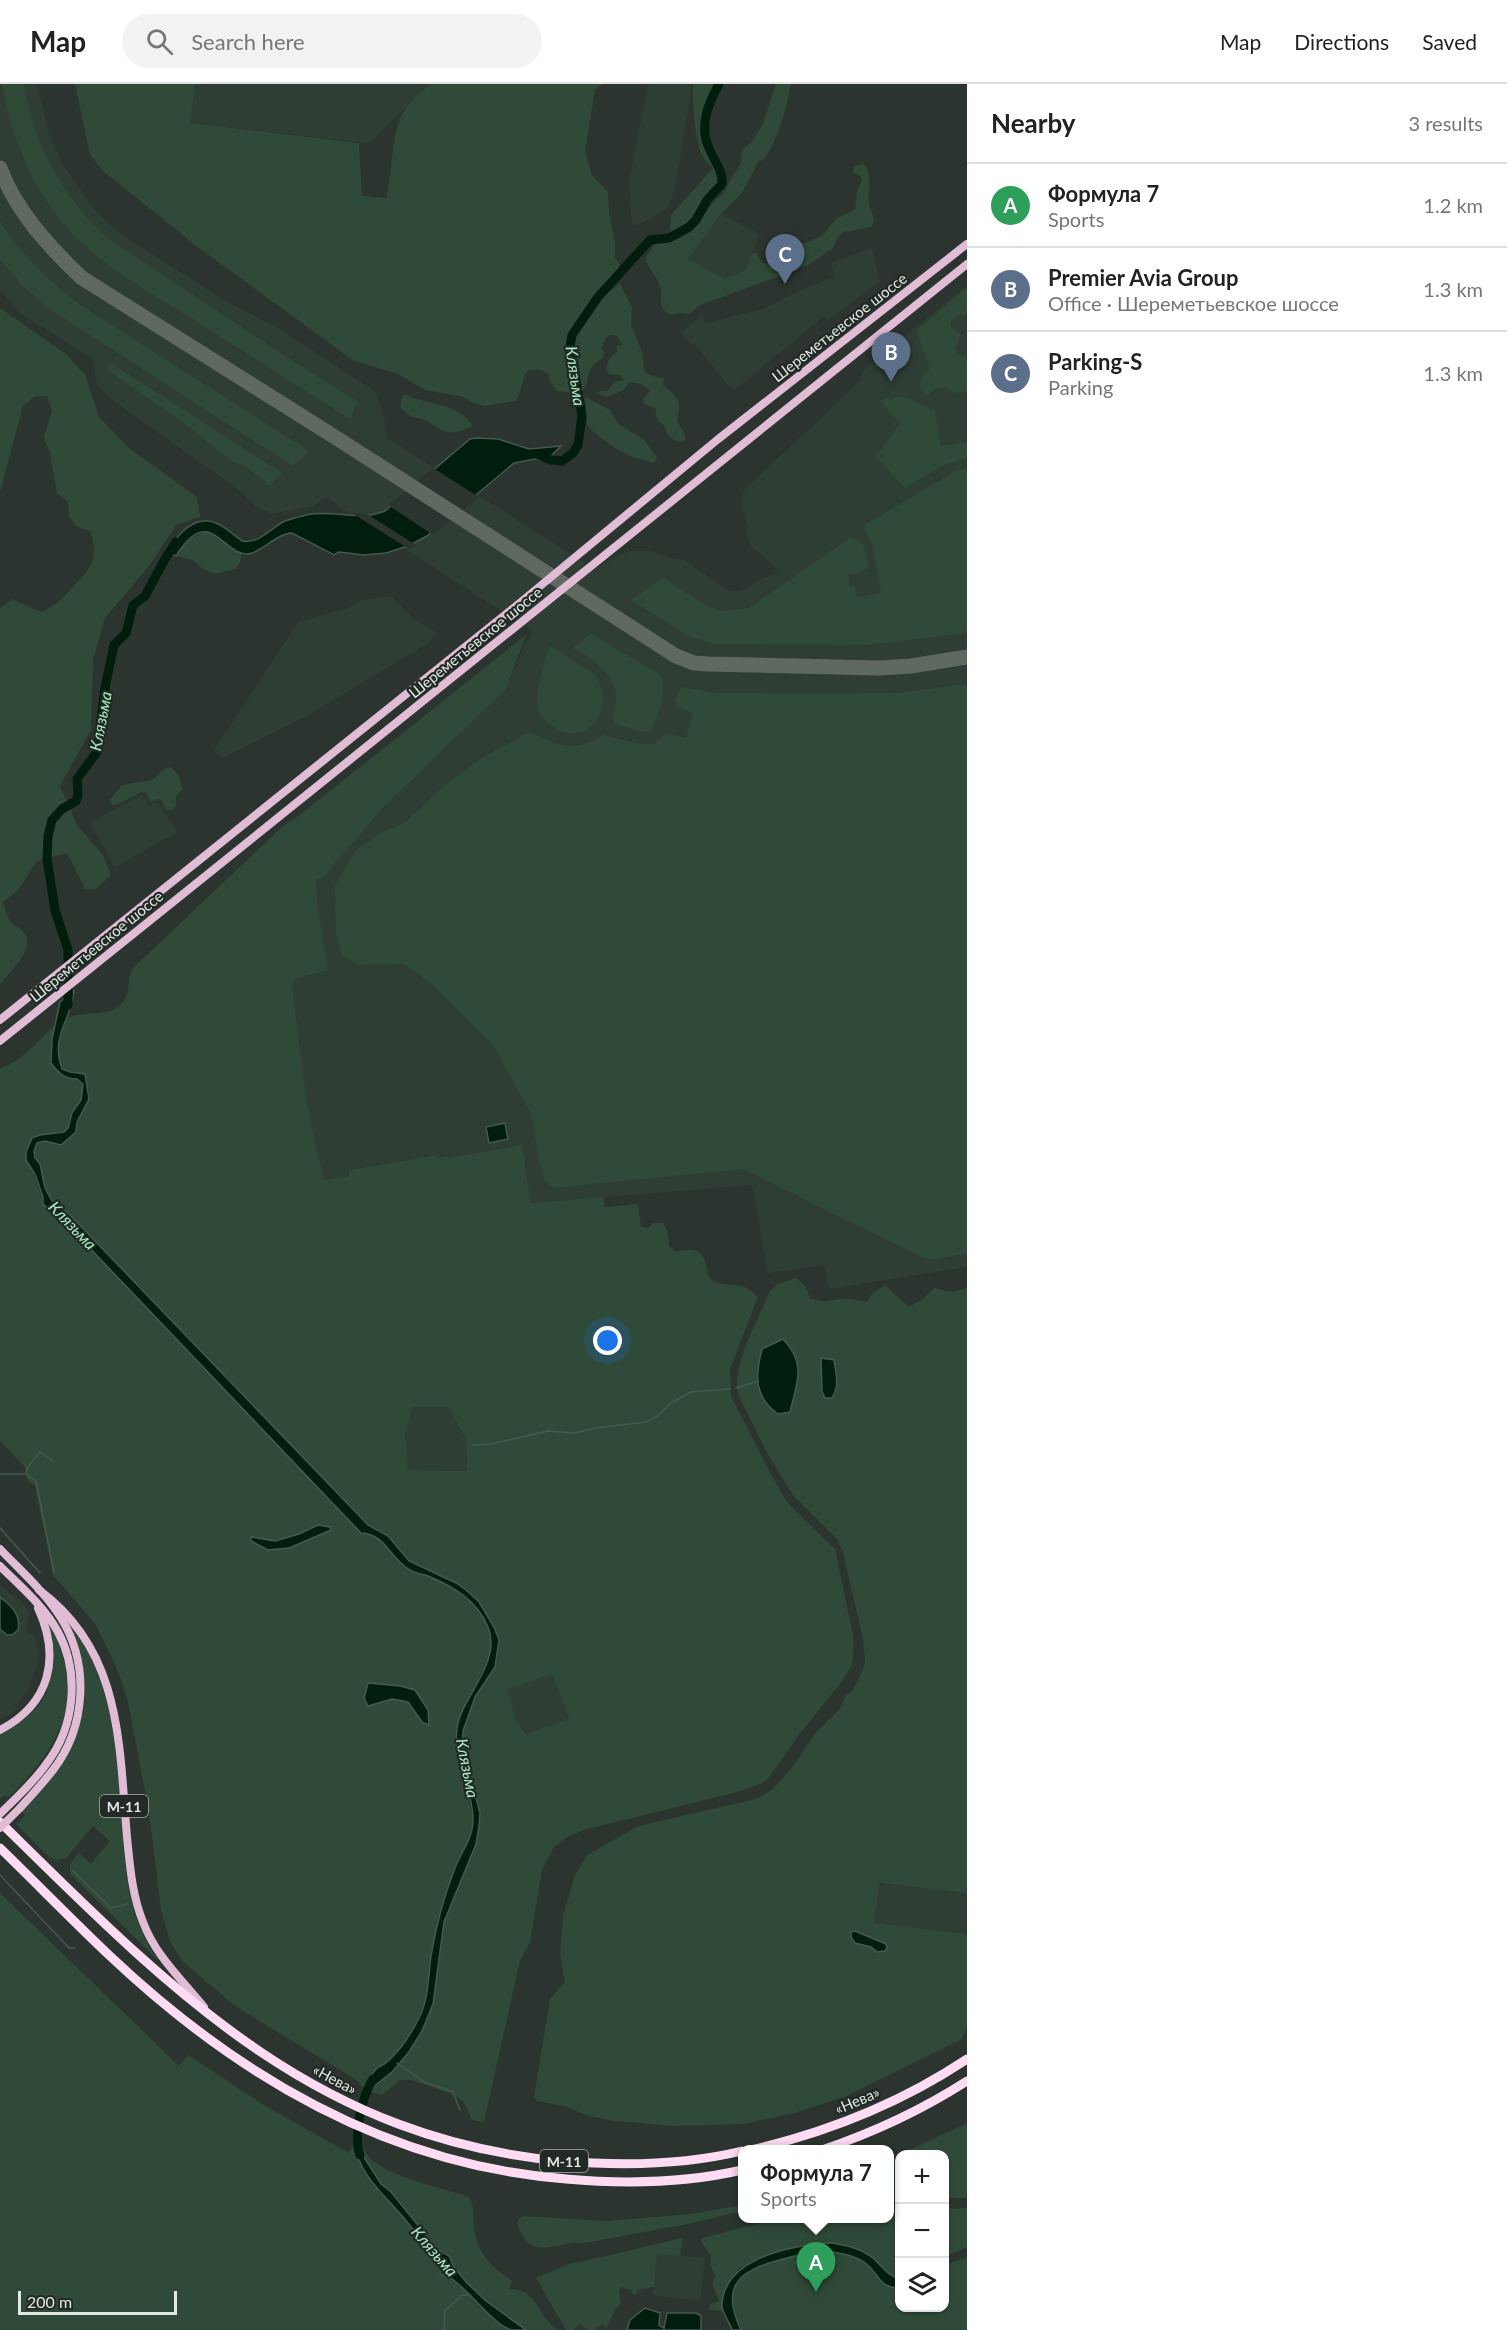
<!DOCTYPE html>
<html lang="en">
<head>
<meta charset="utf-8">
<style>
	body { margin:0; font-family:Lato,sans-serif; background:#f2f2f2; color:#222 }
	.controls { position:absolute; right:18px; bottom:18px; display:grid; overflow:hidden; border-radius:12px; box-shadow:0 2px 4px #0004 }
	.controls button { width:54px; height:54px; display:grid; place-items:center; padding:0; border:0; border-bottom:2px solid #e0e0e0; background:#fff; color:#222; font:30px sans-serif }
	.scale { position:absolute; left:18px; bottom:15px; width:159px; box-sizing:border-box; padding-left:6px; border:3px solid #e3e8e4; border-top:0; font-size:16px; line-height:21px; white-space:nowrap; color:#e3e8e4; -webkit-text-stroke:4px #212a24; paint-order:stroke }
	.you { position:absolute; left:608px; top:1257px; width:21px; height:21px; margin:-15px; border:4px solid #fff; border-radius:50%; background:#1a73e8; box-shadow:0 0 0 9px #1a73e833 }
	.badge { display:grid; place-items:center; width:39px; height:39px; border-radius:50%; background:#854f77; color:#fff; font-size:20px; font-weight:700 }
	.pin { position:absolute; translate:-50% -50px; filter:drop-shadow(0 2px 3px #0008) }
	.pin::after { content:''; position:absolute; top:32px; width:21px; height:18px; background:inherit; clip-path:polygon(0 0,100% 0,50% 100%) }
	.popup { position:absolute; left:738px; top:2061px; width:156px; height:78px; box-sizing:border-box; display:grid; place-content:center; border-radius:12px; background:#fff; filter:drop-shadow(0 2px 4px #0005); font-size:20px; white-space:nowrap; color:#767676 }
	.popup b { font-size:22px; color:#222 }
	.popup::after { content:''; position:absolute; left:50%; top:100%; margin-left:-12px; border:12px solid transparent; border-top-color:#fff }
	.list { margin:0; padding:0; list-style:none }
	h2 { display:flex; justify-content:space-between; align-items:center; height:78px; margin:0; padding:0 24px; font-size:26px }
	h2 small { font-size:20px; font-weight:400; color:#767676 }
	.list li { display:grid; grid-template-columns:39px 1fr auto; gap:18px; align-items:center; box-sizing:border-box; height:84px; padding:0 24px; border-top:2px solid #e0e0e0 }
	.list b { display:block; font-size:22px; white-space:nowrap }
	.list p { margin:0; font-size:20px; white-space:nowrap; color:#767676 }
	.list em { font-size:20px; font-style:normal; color:#767676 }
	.icon { flex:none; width:33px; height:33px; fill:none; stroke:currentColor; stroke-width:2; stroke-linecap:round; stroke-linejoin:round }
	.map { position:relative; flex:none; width:967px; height:2246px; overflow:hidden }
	header { display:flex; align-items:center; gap:36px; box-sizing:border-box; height:84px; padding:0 30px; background:#fff; border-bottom:2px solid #e0e0e0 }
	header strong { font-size:28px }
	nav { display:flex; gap:33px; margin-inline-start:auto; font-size:21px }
	.search { width:420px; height:54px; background:#f2f2f2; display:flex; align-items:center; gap:15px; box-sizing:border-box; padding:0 21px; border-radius:33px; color:#767676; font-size:22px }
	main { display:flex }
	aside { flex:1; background:#fff }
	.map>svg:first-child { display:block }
	.built { fill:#2f3e34 }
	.green { fill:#304a39; fill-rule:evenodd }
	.water { fill:#001d0d; stroke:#445a4e; stroke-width:1.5 }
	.pier { fill:#2b342e }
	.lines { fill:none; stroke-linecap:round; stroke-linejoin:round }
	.stream { stroke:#445a4e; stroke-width:1.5 }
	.river { stroke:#001d0d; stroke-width:9 }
	.taxiway { stroke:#606862; stroke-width:15 }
	.primary { stroke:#e0bcd5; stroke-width:8 }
	.highway { stroke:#fddbf2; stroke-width:9 }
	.primary-bridge { stroke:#e0bcd5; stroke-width:8 }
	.labels { text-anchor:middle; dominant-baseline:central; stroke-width:4.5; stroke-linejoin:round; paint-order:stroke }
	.shield { fill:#212a24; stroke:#a9afaa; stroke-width:1.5 }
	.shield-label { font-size:14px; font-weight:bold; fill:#e3e8e4 }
	.street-label { font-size:15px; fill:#e3e8e4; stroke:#212a24 }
	.water-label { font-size:16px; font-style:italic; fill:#aaeec2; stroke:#212a24 }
</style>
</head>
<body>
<header>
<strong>Map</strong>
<div class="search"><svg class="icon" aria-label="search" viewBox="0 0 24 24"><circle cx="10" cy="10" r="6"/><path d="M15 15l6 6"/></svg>Search here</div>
<nav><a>Map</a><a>Directions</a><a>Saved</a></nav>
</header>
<main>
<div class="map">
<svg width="967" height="2246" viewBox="0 0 967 2246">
	<rect width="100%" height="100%" fill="#2b342e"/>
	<g class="built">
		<polygon points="0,0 35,0 39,6 49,50 63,81 94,125 118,148 224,216 275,242 376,308 384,334 387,354 595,485 621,470 631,467 651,467 670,474 684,476 729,507 734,507 742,506 763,494 780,488 751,462 745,446 748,442 741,421 743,410 746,404 861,296 862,288 897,254 903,254 967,201 967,1183 829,1205 824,1181 768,1189 752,1101 531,1119 522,1061 448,1074 438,1074 437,1071 349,1086 350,1092 324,1096 308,1026 292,901 297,894 317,819 316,795 334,779 379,728 506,605 527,555 530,554 532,547 325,413 314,422 272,430 255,422 236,404 115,318 98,302 96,297 94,276 20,229 0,206"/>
		<polygon points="195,0 430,0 373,56 367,59 190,39"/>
		<polygon points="648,0 691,0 690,16 675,106 668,124 640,140 632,141 629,97"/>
		<polygon points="721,130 759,150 746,186 725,195 688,175"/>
		<polygon points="872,164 880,197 828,236 824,232 737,304 730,304 694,259 691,261 681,248 701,232 707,239 763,225 803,205 835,193 831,179"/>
		<polygon points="391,512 414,535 437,549 427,560 301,635 222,674 214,667 298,538 349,524 358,517"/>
		<polygon points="142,710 149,721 157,717 177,748 115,783 90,739"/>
		<polygon points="413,1323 448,1323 466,1355 467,1387 407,1386 405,1350"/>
		<polygon points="0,1502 21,1517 29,1528 27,1549 34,1550 40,1573 28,1606 12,1630 0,1635"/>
		<polygon points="554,1590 570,1636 526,1650 516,1637 508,1604"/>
		<polygon points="878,1799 967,1809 967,1850 874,1839"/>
		<polygon points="657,2169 705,2174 700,2217 653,2211"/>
	</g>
	<g class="green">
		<path d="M2,0H24C34,63 63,114 110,156C193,210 274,266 358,318L350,335C298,302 247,270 196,237C161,215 124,195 93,169C41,126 13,65 2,0Z"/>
		<path d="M75,0H195L190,39L359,59L362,112L386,114C394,86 389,54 404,27C409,17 422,8 430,0H602L595,6L585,68L592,91L608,108L609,130L615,158V174L619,179L618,192L604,202L571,245L566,266L574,306L572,309L557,307L551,299L548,289L538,285L527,287C521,297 522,307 516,317L484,322L473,319L464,313L425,306L396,289L354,277L199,164L103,87L90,71Z"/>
		<path d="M693,0H716C704,20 698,45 708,67C713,80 720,86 718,102L707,111L698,131L682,145L671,150L670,144L671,131L713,84C709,80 705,77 703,73C695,60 692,15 693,0Z"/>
		<path d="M776,0H791C786,26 779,54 763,76L759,77L742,109L721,130L688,175L725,195L746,186L752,169H757L762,179L772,181L780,174L782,168L822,152L836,135L855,125L857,108L862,94L853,88L854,82L864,80C873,91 867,106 869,119C870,126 874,131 874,138L871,143L844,148L839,151L833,164L807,182L700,221L689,230L677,229L672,231C655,225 664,213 660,203C657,191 647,185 646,173L655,160L680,154L692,147L716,115L723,111L730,96L740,81L743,65L752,58L763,39Z"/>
		<path d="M0,137C20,170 49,197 79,220L309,367L293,382L48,224L24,203L0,176Z"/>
		<path d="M620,199L632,224L631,240L641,265L645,288L649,291L665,295L662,300C669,306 679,313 679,322C680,328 676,331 678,337C680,344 685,347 686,355L682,358C670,356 667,351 664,341C655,337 657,332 655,324L645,320L643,315L650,307L641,300L630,298L624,306L607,313L597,309L602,307H608L614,298L624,296L620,291L608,290L606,285L609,275L617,268V262L622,261L617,252L611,251L606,254L601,264L604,269L603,274C585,284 591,291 583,308L578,275L573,265V254L602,214Z"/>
		<path d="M967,204V230L959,231L951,238V243L961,250L955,265L958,270L967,273V307C959,309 953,310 947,304H936L928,311C915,306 919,292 929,286C929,273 919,260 917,246Z"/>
		<path d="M0,224L66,270L85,291L99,333L129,364L197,413L200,433L176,441L149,482L105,534L93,576L91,646L60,702L77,741L103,771L111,791L96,805H85L67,769L37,777L18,806L3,818C5,824 7,835 12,839C17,843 23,846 26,852C33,867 9,889 0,900V524L12,515L41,528C54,523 62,515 71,505C90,485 101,474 90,447L77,443L69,432L68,418L57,409L50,369L44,354L52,327L47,312L34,313L23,322L0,408Z"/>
		<polygon points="109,279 114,281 282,389 270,401 267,401 266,398 243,381 235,379 170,329 110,288 107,284"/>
		<path d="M403,310C428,322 457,317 473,342C447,354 446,348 425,336C420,334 415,334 411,332C407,330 403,326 400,323Z"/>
		<polygon points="585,313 610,326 618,340 643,355 657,373 654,379 633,373 613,363 590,345 587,341"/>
		<polygon points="886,313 891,317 896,313 908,314 935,327 941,362 967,358 967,374 944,381 905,404 876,373 900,339 880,317"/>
		<polygon points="967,384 967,549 865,561 714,560 690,553 631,516 663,494 707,522 721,527 749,524 851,453 863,460 869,484 853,491 848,489 849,502 855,502 857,513 881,509 873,463 864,444 866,440 956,387"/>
		<path d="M210,448C223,452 229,466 242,469L239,481L234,485L215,490L203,485L193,476L176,472C185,458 193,450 210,448Z"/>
		<path d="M591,550L661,591C666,609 659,630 650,647L644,648L615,640C611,632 615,626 616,617C619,592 592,574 573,564Z"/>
		<path d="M526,551L506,605L379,728C361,751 340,770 324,794L316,795L317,819L328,886L297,894L292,901L308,1026L324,1096L349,1092V1086L437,1071L438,1074L447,1072L448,1074L522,1061L531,1119L603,1113L605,1123L638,1120L641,1143L648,1144L654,1139H663L667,1146L669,1162L675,1167C682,1167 693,1164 699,1168C709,1175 703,1190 714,1197C722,1202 733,1200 742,1202C748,1204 753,1209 758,1213L730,1285L731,1312L767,1383L787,1418L835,1465L854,1556L852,1581L844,1595L798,1652L768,1695L761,1700L734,1709L587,1745L567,1753L554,1763L542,1786L530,1858L520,1877L484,2038L472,2036L463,2017L449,2009L412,1996H400L382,2011L368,2007L392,1988L433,1920L444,1838L476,1760L480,1729L462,1663L463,1647L475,1613L495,1583L498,1570L479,1518L409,1477L388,1452L368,1441L70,1131L52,1117L45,1104L40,1080L35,1074L34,1067L37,1059L45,1057L61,1061L76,1048C77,1035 92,1014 89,1006C87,1000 81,994 78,989L62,985C56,967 57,952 66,935C83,925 111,936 124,917C130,908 127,896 132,885L283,742L301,730ZM413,1323H448L466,1355L467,1387L408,1386L405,1350ZM553,1590L569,1635L526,1650L516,1637L508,1605Z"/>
		<path d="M550,562L593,589C618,619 591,665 555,644C548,639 542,635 539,627C534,608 544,580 550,562Z"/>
		<path d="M967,600V1170L932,1175L922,1173L744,1085L553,1104L545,1097L539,1074L531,1030L493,961L433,901L404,880L360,881L342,871L336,850L335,802L355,767L379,750L406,738L445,701L483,673L530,648C560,663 573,669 603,651L640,660H654L664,651L670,650L686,654L693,629L678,623L675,615L681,603L717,609L820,610L896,609Z"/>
		<polygon points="170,683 178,690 183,705 176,712 176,722 172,726 166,726 162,717 158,715 150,718 146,709 141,708 119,720 112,721 110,716 122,701 153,696 164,685"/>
		<path d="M56,940L52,955L51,979L83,1000L81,1016L72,1029L68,1044L64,1049L40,1051L26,1076C38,1092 38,1115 52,1130C56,1133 61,1136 65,1138L369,1450L384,1458L407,1484L441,1497L470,1516L482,1530L489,1545L492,1561L490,1577L482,1587L459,1634L456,1659L473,1734L471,1751L455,1784L438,1836L426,1913L418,1935L407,1955L386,1980L377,1984L364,2004L355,1995L235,1922L182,1877L170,1857L161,1826L149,1728L128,1618L118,1587L96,1541L53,1491L35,1402L27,1396L25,1383L0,1357V984C21,979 40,954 56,940ZM368,1599L415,1606L428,1626L429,1641L422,1638L408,1618L392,1615L368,1621Z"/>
		<path d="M796,1194L806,1203L810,1214C825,1220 829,1216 843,1215C851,1214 860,1217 867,1218L872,1210L885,1201L909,1223L923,1215L934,1204L951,1208L967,1204V1809L879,1799L874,1839L967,1850V1943L962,1955L847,2012L794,2029L744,2040L673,2042L615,2037L589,2032L564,2022L537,2017L534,2013L550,1915L565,1898L560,1871L563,1832L575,1791L587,1771L639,1742L755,1715L772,1706L791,1685L816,1648L839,1626L846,1611L853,1606L863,1585L865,1577L863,1555L843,1468L837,1455L793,1411L767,1369L738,1310C732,1280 758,1236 770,1207L778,1200ZM821,1274L834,1277L837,1306L822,1307ZM855,1847L882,1858L878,1868L871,1863L859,1861Z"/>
		<path d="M62,1531C118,1595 116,1675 123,1755C127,1802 131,1837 158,1876L70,1790V1780L79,1769L91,1780L110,1757L93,1742L66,1774L56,1776L49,1773L16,1740L25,1732L22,1726C55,1683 97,1643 82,1583C78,1565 69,1547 62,1531Z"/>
		<path d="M46,1536C90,1608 63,1660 9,1713L4,1711L0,1715V1650C19,1641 43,1624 48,1602C50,1587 46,1552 46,1536Z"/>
		<polygon points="0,1809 179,1982 188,1971 267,2023 349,2069 355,2058 356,2068 362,2083 378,2106 409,2139 446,2191 468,2209 475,2218 509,2246 0,2246"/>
		<polygon points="967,2039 967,2114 945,2114 944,2070 900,2070 899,2116 890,2116 890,2075"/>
		<path d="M361,2062C366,2066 367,2072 372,2076C391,2093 442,2104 469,2113C475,2124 473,2133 474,2145C479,2172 491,2182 512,2197L509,2205C529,2205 534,2216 543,2231C547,2237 553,2241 557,2246H526L486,2217L467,2199L454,2183L449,2172L438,2166L391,2108L381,2100L365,2075Z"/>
		<path d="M742,2121V2127L688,2140L585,2159C579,2159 572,2158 566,2160C540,2166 527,2168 517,2140L520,2133L524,2132L606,2137L691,2130Z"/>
		<polygon points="967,2124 967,2163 945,2173 944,2125"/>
		<polygon points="890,2130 899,2130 899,2195 886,2189 875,2176 814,2160 784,2166 739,2184 722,2221 723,2227 710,2226 710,2220 719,2217 712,2200 715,2193 710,2179 711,2171 701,2158 702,2154 774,2135 890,2134"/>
		<polygon points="683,2154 680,2172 657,2170 654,2203 640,2205 634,2212 630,2206 621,2203 619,2209 621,2220 616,2224 606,2246 603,2240 596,2244 596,2246 589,2246 579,2240 574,2246 566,2246 536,2194 566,2181"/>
		<path d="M825,2167C838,2168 851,2171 862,2177C875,2184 883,2203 899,2204L900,2224H944L945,2181L967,2173V2246H741C737,2238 733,2229 731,2220C727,2180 797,2171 825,2167Z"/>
	</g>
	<g class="water">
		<path d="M477,354L498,355L529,365L561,362L551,372L549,378L535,375L514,379L427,452L408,462L386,469L364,471L339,468L334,471L292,449C279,449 264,465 252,469C224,478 212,415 176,472L167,466C178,451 196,428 218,440C227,444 235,452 242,457C259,460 270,445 283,438C290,435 299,433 306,431C335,425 357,438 385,427L470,355Z"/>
		<path d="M74,907C71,937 50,952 62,985L70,988L85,990L89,1015L77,1038L76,1048L61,1061L45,1057L37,1059L34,1067L35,1074L40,1080L45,1104L52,1117L70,1131L368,1441L388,1452L409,1477L456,1499L466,1506L479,1518L494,1543L499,1556L495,1583L475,1613L463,1647L462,1663L480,1729L479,1742L476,1760L444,1838L433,1920L422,1947L409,1968L392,1988L368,2007L364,2004C368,1998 371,1991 376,1985C379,1982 384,1981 387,1978C401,1966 411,1950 419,1934C429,1914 428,1893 431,1872C436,1842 444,1812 455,1784C461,1768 472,1756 473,1738C474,1704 448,1670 459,1635C469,1606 501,1575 488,1543C477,1516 454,1503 428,1492C421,1490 412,1488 407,1484C389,1472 385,1450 361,1449L65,1138L43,1120V1113L35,1090L26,1076V1068L32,1054L40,1051L64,1048L68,1044L72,1029L81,1016L83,1000L77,995C65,995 58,989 51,979L52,955L60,918Z"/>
		<polygon points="505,1039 508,1055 489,1059 486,1043"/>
		<path d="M783,1255C807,1280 797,1298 790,1328L778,1330C754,1313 755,1292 762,1265Z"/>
		<path d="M821,1274L834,1276C836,1291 840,1301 832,1314H825L822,1307Z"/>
		<polygon points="318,1441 330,1443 331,1446 289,1464 268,1466 251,1457 251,1453 275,1457 299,1450"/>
		<path d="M0,1513C12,1522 21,1531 18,1546L12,1551H7L0,1545Z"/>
		<polygon points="368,1599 400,1602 415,1606 428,1626 429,1641 422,1638 408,1618 392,1615 368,1622 364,1614"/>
		<polygon points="855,1847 886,1860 887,1864 885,1867 877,1868 871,1863 855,1859 851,1853 851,1848"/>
		<path d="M355,2058L361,2062L365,2075L381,2100L391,2108L438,2166L449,2172L454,2183L467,2199L486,2217L526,2246C522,2246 515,2246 512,2246C488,2239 461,2192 440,2190L442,2185L439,2180C428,2167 419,2152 408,2139C388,2113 358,2093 355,2058Z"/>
		<path d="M831,2159C848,2162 860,2164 873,2174C882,2182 887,2191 899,2195V2204C877,2203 879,2188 864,2178C857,2174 846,2170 838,2169C821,2165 803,2170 787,2174C743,2185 718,2198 741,2246H732C730,2238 721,2229 722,2220C725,2173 794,2161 831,2159Z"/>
		<polygon points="645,2224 660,2229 659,2241 664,2244 667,2229 696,2229 701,2232 701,2246 627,2246 630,2236"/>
	</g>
	<g class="pier">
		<polygon points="433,384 479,413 433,451 388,421"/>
		<polygon points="352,429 367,430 416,461 409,465"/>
	</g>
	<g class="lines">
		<g class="stream">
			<polyline points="736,1304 758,1297"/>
			<polyline points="472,1361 492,1360 548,1347 574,1349 595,1344 646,1338 656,1333 671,1319 691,1308 730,1305"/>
			<polyline points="0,1390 26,1390 36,1397 54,1488"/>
			<polyline points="26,1390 27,1384 40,1368 54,1378"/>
			<polyline points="0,1444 40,1489"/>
			<polyline points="73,1787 111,1824 128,1820"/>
			<polyline points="0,1791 69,1864 75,1864"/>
			<polyline points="397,1979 424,1998 453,2008 460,2026"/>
			<polyline points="444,2246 445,2227 462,2211 470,2211"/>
		</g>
		<g class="river">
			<path d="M539,371L551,376L562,377L573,369L578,361L582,332L570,263L572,251L598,213L650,156L669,154L689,143L696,136L707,116L722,100C723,86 714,77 709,64C699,42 708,20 719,0"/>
			<polyline points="68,921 68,866 55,826 47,775 48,752 52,736 62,725 76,717 78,711 77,695 97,668 105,603 113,566 114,561 126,549 133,521 145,512 165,475 176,458"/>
			<path d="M360,2071C353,2052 362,2012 373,1995"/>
		</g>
		<path class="taxiway" d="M0,84C16,127 49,163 82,194L338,355L676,572L694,579L708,580L879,584L911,582L967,573"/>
		<g class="primary">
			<polyline points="0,936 516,522 717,356 967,160"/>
			<polyline points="0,957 967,180"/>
			<path d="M0,1465C21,1487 45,1508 61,1534C90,1581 86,1643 53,1686C43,1699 31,1712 20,1724"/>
			<path d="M0,1482C20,1502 44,1522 58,1548C80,1589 75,1642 47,1679C34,1698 16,1714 0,1730"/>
			<path d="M39,1506C122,1567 119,1660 127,1753C130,1782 132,1811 143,1838C155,1871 182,1896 204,1923"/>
			<path d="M0,1646C50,1620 61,1574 38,1524"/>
		</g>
		<g class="highway">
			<path d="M0,1738C168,1903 313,2055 562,2077C621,2082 684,2081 742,2067"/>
			<path d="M0,1764C37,1800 73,1837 110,1872C238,1993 388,2081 566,2095C623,2100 686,2099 742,2086"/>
			<path d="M751,2066C828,2048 901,2019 967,1975"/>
			<path d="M822,2066C872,2049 922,2026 967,1997"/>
		</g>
		<polyline class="primary-bridge" points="0,1744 20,1724"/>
	</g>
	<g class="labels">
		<g class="shield">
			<rect x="100" y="1711" width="48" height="22" rx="4.5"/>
			<rect x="540" y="2066" width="48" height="22" rx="4.5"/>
		</g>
		<g class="shield-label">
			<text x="124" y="1722">М-11</text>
			<text x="564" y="2077">М-11</text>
		</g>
		<g class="street-label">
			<text transform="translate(839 243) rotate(-38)">Шереметьевское шоссе</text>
			<text transform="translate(475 558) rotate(-39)">Шереметьевское шоссе</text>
			<text transform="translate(96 862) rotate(-39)">Шереметьевское шоссе</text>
			<text transform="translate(335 1995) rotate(28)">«Нева»</text>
			<text transform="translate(857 2016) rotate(-23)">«Нева»</text>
		</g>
		<g class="water-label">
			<text transform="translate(576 292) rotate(82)">Клязьма</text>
			<text transform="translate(100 637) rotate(-79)">Клязьма</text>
			<text transform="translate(73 1141) rotate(46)">Клязьма</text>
			<text transform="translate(468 1684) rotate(79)">Клязьма</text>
			<text transform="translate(435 2167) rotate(49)">Клязьма</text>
		</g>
	</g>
</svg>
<div class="controls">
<button>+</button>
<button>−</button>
<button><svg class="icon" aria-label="layers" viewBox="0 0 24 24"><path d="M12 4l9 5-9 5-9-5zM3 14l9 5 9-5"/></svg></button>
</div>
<div class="scale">200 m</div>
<div class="you"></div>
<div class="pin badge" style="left:816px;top:2208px;background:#2e9e5b">A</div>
<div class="popup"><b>Формула 7</b>Sports</div>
<div class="pin badge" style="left:891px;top:298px;background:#5c6f8a">B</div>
<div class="pin badge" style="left:785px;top:200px;background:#5c6f8a">C</div>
</div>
<aside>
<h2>Nearby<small>3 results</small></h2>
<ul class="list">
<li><span class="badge" style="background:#2e9e5b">A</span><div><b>Формула 7</b><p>Sports</p></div><em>1.2 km</em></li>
<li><span class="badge" style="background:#5c6f8a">B</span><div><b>Premier Avia Group</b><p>Office · Шереметьевское шоссе</p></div><em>1.3 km</em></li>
<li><span class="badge" style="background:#5c6f8a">C</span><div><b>Parking-S</b><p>Parking</p></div><em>1.3 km</em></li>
</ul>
</aside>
</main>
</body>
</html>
